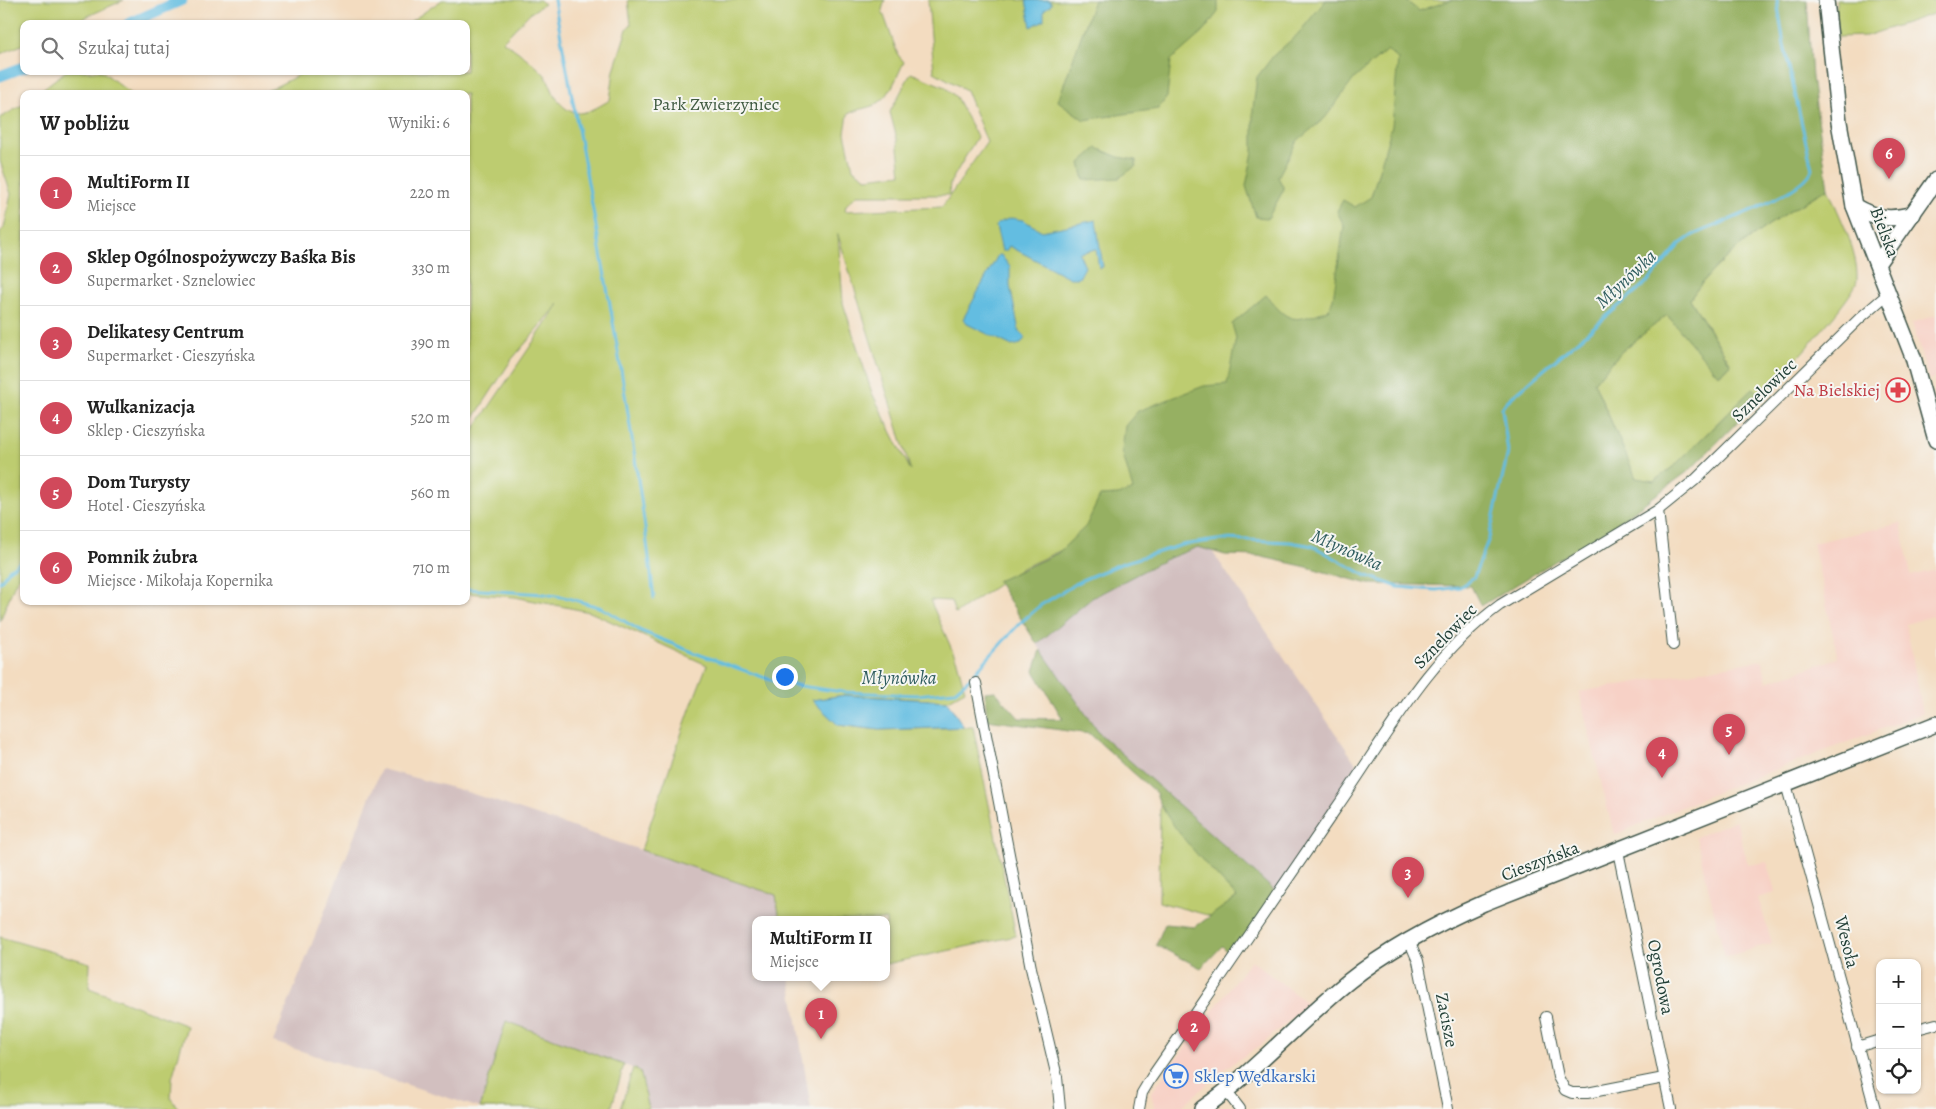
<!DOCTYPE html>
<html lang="pl">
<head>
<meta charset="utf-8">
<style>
	body { margin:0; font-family:Alegreya,serif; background:#f2f2f2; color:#222 }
	.controls { position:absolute; right:15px; bottom:15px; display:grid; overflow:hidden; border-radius:10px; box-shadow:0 1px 4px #0004 }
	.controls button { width:45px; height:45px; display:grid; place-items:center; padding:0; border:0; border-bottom:1px solid #e0e0e0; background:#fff; color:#222; font:25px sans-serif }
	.you { position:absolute; left:784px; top:676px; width:18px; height:18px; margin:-12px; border:4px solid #fff; border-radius:50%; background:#1a73e8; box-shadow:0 0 0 8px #1a73e833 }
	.badge { display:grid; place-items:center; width:32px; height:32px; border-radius:50%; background:#d1495b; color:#fff; font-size:16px; font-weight:700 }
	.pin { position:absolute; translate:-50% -41px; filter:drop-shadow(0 1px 2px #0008) }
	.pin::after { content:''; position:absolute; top:26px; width:18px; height:15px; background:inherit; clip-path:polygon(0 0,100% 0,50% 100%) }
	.popup { position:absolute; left:752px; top:916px; width:138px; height:65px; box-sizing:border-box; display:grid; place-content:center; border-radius:10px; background:#fff; filter:drop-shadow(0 1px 4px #0005); font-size:16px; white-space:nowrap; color:#767676 }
	.popup b { font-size:19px; color:#222 }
	.popup::after { content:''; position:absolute; left:50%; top:100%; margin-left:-10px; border:10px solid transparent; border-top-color:#fff }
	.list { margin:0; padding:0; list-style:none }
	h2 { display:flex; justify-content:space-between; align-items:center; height:65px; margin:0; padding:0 20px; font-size:21px }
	h2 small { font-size:16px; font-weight:400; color:#767676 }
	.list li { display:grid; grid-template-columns:32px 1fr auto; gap:15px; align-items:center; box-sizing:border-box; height:75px; padding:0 20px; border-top:1px solid #e0e0e0 }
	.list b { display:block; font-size:19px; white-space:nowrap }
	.list p { margin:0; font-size:16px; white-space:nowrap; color:#767676 }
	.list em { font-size:16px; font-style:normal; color:#767676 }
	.icon { flex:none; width:28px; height:28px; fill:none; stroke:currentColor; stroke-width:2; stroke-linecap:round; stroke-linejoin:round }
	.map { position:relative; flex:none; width:1936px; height:1109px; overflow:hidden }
	.search { position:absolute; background:#fff; box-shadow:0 1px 4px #0004; left:20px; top:20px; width:450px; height:55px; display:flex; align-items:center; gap:12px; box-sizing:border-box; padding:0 18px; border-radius:10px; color:#767676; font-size:19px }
	.panel { position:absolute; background:#fff; box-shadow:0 1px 4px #0004; left:20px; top:90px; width:450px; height:515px; border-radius:10px }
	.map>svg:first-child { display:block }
	.built { fill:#f7d1c6 }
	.industrial { fill:#d2bfbf }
	.green { fill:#bdcc6f; stroke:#6e8452; fill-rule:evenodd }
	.forest { fill:#96b062; stroke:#5a764b }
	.water { fill:#63bde1; stroke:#417d8a }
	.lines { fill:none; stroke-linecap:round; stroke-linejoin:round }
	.stream { stroke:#63bde1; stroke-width:3 }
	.canal { stroke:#63bde1; stroke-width:11 }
	.street-casing { stroke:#3f5549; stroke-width:12 }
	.secondary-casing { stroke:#3f5549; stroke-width:18 }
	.street { stroke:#fff; stroke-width:10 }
	.secondary { stroke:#fff; stroke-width:15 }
	.labels { text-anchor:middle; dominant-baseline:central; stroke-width:4; stroke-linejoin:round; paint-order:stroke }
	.park-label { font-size:18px; fill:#3f5a40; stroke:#f6f6f2 }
	.street-label { font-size:18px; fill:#1f3d34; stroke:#f6f6f2 }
	.health-label { font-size:18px; fill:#be3a42; stroke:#f6f6f2; text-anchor:end }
	.shop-label { font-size:18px; fill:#366cbe; stroke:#f6f6f2; text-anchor:start }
	.water-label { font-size:19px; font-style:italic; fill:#305d5f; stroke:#f6f6f2 }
</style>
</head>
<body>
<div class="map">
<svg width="1936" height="1109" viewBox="0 0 1936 1109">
	<rect width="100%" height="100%" fill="#f6f6f2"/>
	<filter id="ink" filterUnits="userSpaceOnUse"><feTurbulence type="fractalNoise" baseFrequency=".02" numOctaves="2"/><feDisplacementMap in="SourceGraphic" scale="10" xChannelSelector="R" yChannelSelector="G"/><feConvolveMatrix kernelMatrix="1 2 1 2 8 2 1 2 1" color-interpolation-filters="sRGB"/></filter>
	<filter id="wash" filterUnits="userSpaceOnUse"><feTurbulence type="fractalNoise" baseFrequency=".0096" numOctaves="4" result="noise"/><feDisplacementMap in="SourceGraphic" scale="20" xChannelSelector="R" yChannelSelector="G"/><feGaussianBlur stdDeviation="1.12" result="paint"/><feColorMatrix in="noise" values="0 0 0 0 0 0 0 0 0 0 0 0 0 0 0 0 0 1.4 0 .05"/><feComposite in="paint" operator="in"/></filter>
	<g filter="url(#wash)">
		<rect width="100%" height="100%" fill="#f3dcc0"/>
		<g class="built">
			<polygon points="1936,315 1936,377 1929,380 1912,323"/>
			<polygon points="1901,523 1911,576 1936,570 1936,615 1906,624 1923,713 1715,793 1614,835 1579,692 1762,660 1767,682 1838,658 1813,543"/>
			<polygon points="1736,820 1748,865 1767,862 1775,893 1758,898 1772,943 1725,957 1696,837"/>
			<polygon points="1251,960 1308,1004 1261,1045 1227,1067 1179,1109 1155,1109 1151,1093"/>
		</g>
		<g class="industrial">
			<polygon points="1199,547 1212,551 1357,765 1277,893 1099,733 1037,644 1092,598 1164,560"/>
			<polygon points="381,769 461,790 776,895 780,920 756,920 756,978 790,978 811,1109 649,1109 640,1071 506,1021 480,1108 273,1042"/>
		</g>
		<g class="green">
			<polygon points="0,0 124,0 70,24 24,24 24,44 0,54"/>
			<path d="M442,0H540L544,4L529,14L503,41C517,51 533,62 545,75C550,82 552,92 557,99C574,123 591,111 610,100L614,70L627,29L631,24L628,0H885L882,10L898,55L904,62C897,75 891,96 878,103C871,108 859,108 848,114L845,133L853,169L866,178L901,174L897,139L890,112L911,73L945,87L956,97L977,137L950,183L949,195H857L846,205L845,211L942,207L987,142L966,90L934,72L928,0H1458L1350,297L1077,543L1022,568L955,614L951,601L930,600L957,661L965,691L947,701L845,695L813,700L838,725L879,730L973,727L1016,936L886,964V920H780L776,895L641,850L690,709L707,665L590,612L515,597L466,593V441L559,304L512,359L466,430V94H261L297,76L303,71H466V24H407ZM838,234V235L911,471L872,393L843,303Z"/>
			<polygon points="1836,0 1936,0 1936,13 1866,36 1838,37"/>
			<polygon points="66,71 102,71 131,94 36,94"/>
			<polygon points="24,104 24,570 15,583 0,621 0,232 4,228 11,194 0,161 0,118"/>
			<path d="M1828,188C1839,217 1858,248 1857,280C1857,295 1778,379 1763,396L1753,388L1674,466L1654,481L1636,479L1594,382L1622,351L1667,315L1719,375L1731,364L1690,299C1723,250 1778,218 1828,188Z"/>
			<polygon points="1160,805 1201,858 1237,897 1211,916 1159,902"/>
			<polygon points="0,937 90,963 89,988 187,1026 172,1078 171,1099 179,1109 0,1109"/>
			<polygon points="506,1021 624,1065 611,1109 480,1108"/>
			<polygon points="633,1068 640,1071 649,1109 620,1109"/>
		</g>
		<g class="forest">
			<polygon points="1094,0 1218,0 1218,12 1203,32 1171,60 1167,97 1158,109 1084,120 1058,101"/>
			<path d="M1326,0H1405L1419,11L1451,0H1807L1812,78L1828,188C1778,218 1723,250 1690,299L1731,365L1718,375L1667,315L1622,351L1594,382L1636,478L1654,481L1674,466L1753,388L1763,396L1690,470L1612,527L1481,606L1471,586L1368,584L1307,567L1258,556L1225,555L1198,547L1164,560L1092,598L1037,644L997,581L1058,553L1086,526L1100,496L1118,495L1133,490L1122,451L1125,426L1138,411L1204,386L1227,384L1236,338L1232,324L1266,295C1290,325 1294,322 1328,310L1333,299L1344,226L1337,211L1343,200L1355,207L1371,197L1392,126L1398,59L1387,50L1354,79L1325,118L1297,141L1278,177L1284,189L1268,218L1256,217L1246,186L1253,152V109L1257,77L1274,55L1297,35Z"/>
			<polygon points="1097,148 1118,157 1136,160 1136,166 1119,178 1084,180 1080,163"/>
			<path d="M1041,650L1099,733L1277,893L1231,955L1222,946L1201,968L1156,945L1165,924L1195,927L1237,897C1214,873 1165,824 1156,793L1090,734L987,720L985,692L995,691L1019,718L1063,719L1034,671Z"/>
		</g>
		<g class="water">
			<polygon points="1026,0 1049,0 1052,4 1044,10 1044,20 1031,27"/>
			<polygon points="1011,218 1023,220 1042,231 1096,220 1103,267 1099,268 1096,249 1079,253 1085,267 1079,278 1070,278 1009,246 1006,251 1002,251 996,226 998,223"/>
			<polygon points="998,255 1001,255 1010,267 1010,286 1019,331 1025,338 1021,344 1012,346 967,324 963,319"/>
			<polygon points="845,695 947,701 964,727 879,730 838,725 812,700"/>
		</g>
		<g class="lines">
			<g class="stream">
				<path d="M554,0C591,198 630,398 654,598"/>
				<polyline points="0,582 9,570 24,559"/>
				<path d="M466,589L544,594L568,598L602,608L641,631L695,653L771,680L800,686L843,692L917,695L955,691L969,679L1019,624L1041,605L1082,580L1123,563L1182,545L1225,539L1290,542L1313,546L1365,575L1398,587L1436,590L1460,587L1474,577L1489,538L1508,452L1502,408L1506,402L1648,281L1680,244L1693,235C1717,224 1806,193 1812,169L1784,45L1777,0"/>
			</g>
			<g class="canal">
				<polyline points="128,24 182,0"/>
				<polyline points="0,76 24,67"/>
			</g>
		</g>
	</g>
	<g filter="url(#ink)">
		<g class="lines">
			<g class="street-casing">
				<g id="street">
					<polyline points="1658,510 1673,645"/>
					<polyline points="976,683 1031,968 1057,1077 1060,1109"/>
					<polyline points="1786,784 1875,1109"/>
					<polyline points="1618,851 1671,1109"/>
					<polyline points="1409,940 1418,961 1448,1109"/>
					<polyline points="1546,1017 1558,1077 1565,1090 1572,1093 1587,1093 1664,1078"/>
					<polyline points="1917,1029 1936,1024"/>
					<polyline points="1857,1047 1880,1040"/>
					<polyline points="1226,1091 1240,1109"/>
					<path d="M1139,1109L1142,1093L1151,1078C1213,989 1274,899 1335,810C1387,736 1426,659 1500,605L1658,510L1695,480L1860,318L1889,293"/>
				</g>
			</g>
			<g class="secondary-casing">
				<g id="secondary">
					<polyline points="1826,0 1839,122 1854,206 1913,357 1936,440"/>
					<path d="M1854,206C1875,218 1889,221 1913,214"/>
					<polyline points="1877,264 1936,180"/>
					<path d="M1202,1109C1255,1072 1298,1022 1349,981C1390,948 1436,924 1484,903L1936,724"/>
				</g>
			</g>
			<use href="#street" class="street"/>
			<use href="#secondary" class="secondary"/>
		</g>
	</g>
	<defs>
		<g id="pharmacy-ring" transform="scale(1.25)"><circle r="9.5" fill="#f6f6f2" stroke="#e0444e" stroke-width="1.5"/><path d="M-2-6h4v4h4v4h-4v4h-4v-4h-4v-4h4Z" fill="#e0444e"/></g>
		<g id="supermarket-ring" transform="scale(1.25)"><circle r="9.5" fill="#f6f6f2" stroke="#3f7fe0" stroke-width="1.5"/><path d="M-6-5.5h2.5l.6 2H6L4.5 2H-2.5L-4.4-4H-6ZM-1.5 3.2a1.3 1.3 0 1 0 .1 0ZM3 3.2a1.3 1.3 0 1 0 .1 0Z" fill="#3f7fe0"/></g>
	</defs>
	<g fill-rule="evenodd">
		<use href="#pharmacy-ring" x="1898" y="390"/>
		<use href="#supermarket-ring" x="1176" y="1076"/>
	</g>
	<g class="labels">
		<g class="park-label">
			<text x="716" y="104">Park Zwierzyniec</text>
		</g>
		<g class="street-label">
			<text transform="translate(1885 232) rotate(69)">Bielska</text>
			<text transform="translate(1764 390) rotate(-44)">Sznelowiec</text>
			<text transform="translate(1445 636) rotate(-46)">Sznelowiec</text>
			<text transform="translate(1540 861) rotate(-21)">Cieszyńska</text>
			<text transform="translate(1847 942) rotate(76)">Wesoła</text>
			<text transform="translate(1661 977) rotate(79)">Ogrodowa</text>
			<text transform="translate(1447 1020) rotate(79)">Zacisze</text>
		</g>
		<g class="health-label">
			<text x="1880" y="390">Na Bielskiej</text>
		</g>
		<g class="shop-label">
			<text x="1194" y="1076">Sklep Wędkarski</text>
		</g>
		<g class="water-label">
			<text transform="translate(1626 279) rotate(-43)">Młynówka</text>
			<text transform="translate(1347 550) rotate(24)">Młynówka</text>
			<text x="899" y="678">Młynówka</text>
		</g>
	</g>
</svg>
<div class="controls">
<button>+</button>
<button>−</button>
<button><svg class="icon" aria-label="locate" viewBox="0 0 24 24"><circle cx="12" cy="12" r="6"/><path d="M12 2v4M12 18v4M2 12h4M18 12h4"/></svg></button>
</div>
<div class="you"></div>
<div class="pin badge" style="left:821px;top:1039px">1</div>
<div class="popup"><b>MultiForm II</b>Miejsce</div>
<div class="pin badge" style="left:1194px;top:1052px">2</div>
<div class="pin badge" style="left:1408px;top:898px">3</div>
<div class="pin badge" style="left:1662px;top:778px">4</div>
<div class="pin badge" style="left:1729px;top:755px">5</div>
<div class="pin badge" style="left:1889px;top:179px">6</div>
<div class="search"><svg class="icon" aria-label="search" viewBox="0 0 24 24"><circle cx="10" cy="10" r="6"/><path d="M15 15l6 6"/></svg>Szukaj tutaj</div>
<section class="panel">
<h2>W pobliżu<small>Wyniki: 6</small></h2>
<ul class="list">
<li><span class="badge">1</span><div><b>MultiForm II</b><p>Miejsce</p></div><em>220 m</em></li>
<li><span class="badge">2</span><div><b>Sklep Ogólnospożywczy Baśka Bis</b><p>Supermarket · Sznelowiec</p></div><em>330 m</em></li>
<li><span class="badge">3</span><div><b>Delikatesy Centrum</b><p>Supermarket · Cieszyńska</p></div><em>390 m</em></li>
<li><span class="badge">4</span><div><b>Wulkanizacja</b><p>Sklep · Cieszyńska</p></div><em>520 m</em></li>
<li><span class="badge">5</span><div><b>Dom Turysty</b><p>Hotel · Cieszyńska</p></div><em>560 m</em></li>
<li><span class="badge">6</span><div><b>Pomnik żubra</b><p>Miejsce · Mikołaja Kopernika</p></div><em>710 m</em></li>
</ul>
</section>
</div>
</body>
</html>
